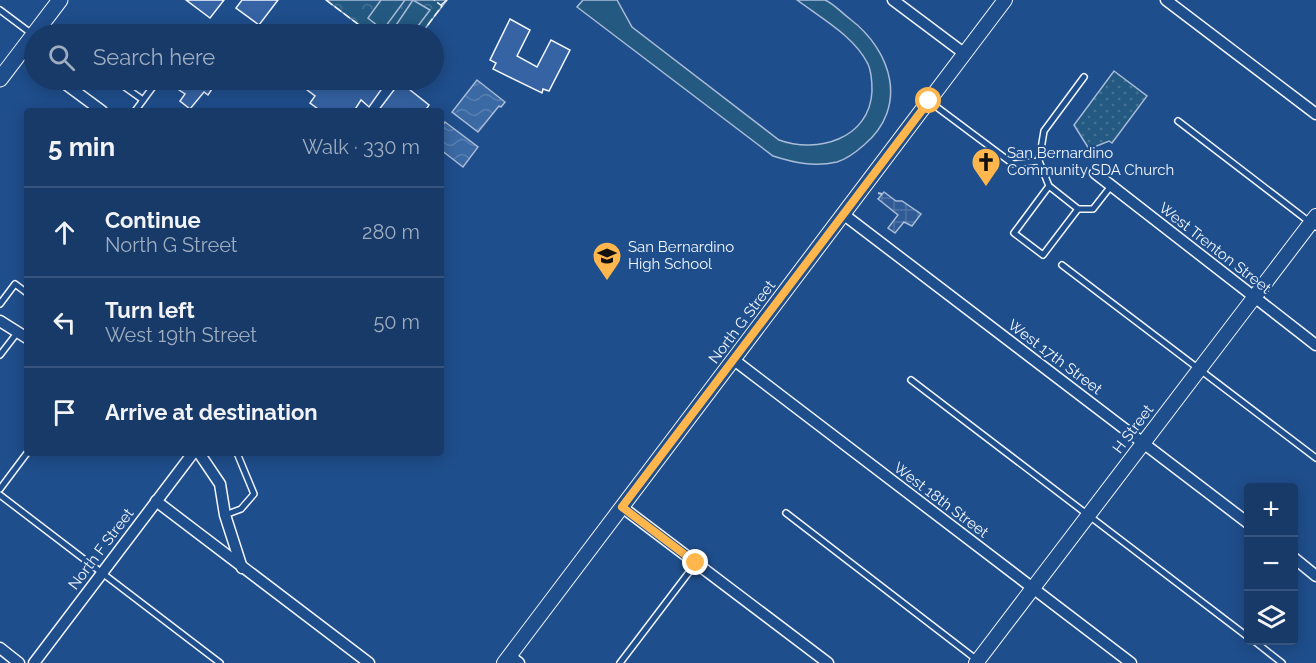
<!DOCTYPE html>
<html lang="en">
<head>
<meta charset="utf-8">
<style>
	body { margin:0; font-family:Raleway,sans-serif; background:#20416f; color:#f1f3f6 }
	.controls { position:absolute; right:18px; bottom:18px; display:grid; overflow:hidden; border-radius:6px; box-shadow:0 3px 15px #0003 }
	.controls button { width:54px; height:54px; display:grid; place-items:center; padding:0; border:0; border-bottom:2px solid #36547d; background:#173a69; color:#f1f3f6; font:30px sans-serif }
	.stop { position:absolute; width:18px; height:18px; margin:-14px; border:4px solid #ffb74d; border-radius:50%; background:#fff }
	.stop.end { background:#ffb74d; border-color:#fff; box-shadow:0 2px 6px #0008 }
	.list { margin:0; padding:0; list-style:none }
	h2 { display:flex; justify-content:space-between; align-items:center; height:78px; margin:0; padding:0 24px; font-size:26px }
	h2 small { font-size:20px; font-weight:400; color:#9eadc0 }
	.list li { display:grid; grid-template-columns:39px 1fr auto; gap:18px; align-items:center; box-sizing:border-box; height:90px; padding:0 24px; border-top:2px solid #36547d }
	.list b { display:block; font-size:22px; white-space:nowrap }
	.list p { margin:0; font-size:20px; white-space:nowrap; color:#9eadc0 }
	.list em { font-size:20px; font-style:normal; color:#9eadc0 }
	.icon { flex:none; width:33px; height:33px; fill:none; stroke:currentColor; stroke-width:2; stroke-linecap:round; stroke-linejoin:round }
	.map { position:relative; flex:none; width:1316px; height:663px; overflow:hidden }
	.search { position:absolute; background:#173a69; box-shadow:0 3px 15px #0003; left:24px; top:24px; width:420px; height:66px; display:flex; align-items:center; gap:15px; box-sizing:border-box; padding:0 21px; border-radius:33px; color:#9eadc0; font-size:22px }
	.panel { position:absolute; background:#173a69; box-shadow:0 3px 15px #0003; left:24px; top:108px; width:420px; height:348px; border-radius:6px }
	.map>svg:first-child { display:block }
	.park { fill:url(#park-crowns); stroke:#a8bbd7; stroke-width:1.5 }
	.garden { fill:url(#garden-dots); stroke:#a8bbd7; stroke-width:1.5 }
	.pitch { fill:#245a82; stroke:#a8bbd7; stroke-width:1.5 }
	.plaza { fill:url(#plaza-grid); stroke:#a8bbd7; stroke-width:1.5 }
	.water { fill:url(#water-waves); stroke:#a8bbd7; stroke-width:1.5 }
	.building { fill:#3563a3; stroke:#f2f6ff; stroke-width:1.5 }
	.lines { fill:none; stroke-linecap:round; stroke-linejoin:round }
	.service-casing { stroke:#f2f6ff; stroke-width:8 }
	.minor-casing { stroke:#f2f6ff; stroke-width:13 }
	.tertiary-casing { stroke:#f2f6ff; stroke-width:16 }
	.secondary-casing { stroke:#f2f6ff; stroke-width:17 }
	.path { stroke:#b3c4dc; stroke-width:2; stroke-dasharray:4.5 3; stroke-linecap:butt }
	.service { stroke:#1f4e8c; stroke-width:5 }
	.minor { stroke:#1f4e8c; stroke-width:10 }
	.tertiary { stroke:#1f4e8c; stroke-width:14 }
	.secondary { stroke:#1f4e8c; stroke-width:15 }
	.fence { stroke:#f2f6ff; stroke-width:1.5; stroke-dasharray:8 3; stroke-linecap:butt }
	.route { stroke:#ffb74d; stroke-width:8 }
	.labels { text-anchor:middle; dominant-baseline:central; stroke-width:4.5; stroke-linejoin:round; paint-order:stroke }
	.poi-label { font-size:15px; fill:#f2f6ff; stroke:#1f4e8c; text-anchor:start }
	.street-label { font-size:15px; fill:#f2f6ff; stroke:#1f4e8c }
</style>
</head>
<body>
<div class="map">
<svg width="1316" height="663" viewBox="0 0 1316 663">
	<defs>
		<pattern id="park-crowns" width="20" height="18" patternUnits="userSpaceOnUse" patternTransform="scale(1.5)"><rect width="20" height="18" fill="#245a82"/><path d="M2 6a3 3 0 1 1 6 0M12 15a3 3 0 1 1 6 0" fill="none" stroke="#447295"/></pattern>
		<pattern id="garden-dots" width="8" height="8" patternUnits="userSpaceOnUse" patternTransform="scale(1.5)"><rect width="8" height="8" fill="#245a82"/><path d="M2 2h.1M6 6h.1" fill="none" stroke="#447295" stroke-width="1.8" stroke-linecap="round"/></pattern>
		<pattern id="plaza-grid" width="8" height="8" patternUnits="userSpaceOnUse" patternTransform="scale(1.5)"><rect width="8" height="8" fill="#305b95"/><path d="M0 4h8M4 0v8" fill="none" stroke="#4e73a5"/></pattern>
		<pattern id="water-waves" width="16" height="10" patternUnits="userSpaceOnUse" patternTransform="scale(1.5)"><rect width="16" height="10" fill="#3b69a3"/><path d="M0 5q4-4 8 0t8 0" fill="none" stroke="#587fb1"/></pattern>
	</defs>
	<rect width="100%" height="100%" fill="#1f4e8c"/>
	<polygon class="park" points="326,0 447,0 421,34 371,34"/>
	<polygon class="garden" points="1114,71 1147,96 1112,143 1109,141 1089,149 1074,125"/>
	<g class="pitch">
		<polygon points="381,0 405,0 383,30 368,18"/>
		<polygon points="413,0 430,10 412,34 390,34"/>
		<path d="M583,0H617L632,27L779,140C817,154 870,139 872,91C872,82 872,73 868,64C854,36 821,18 797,0C805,0 817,0 825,0C833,3 843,14 850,19C892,51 909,107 864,145C856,152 847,159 837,162C814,167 795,163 773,156L577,7Z"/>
	</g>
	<polygon class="plaza" points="884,192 896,201 902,201 921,214 912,226 904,222 895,233 888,228 898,215 878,199"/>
	<g class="water">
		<polygon points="477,80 505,102 501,107 499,106 478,132 452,112"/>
		<polygon points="445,122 478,147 463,167 441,150 441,127"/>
	</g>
	<g class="building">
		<polygon points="186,0 224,0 210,18"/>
		<polygon points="242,0 278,0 259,25 236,8"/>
		<polygon points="510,19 530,30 517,56 537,67 551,40 570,50 549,91 543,89 542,93 493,69 496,63 490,60"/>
		<polygon points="210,25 223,34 203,34"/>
		<polygon points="174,80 211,80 210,82 214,86 208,95 204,92 190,109 180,101 185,94 170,84"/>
		<polygon points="294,80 388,80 369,107 361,100 354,111 321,111 310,103 315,96"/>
		<polygon points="400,82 429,105 425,111 378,111"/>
	</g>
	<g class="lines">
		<g class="service-casing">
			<g id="service">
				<polyline points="0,10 32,34"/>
				<polyline points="115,80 143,100"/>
				<polyline points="930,102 1013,164 1039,161 1049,186 1078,209 1043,255 1014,233 1049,186"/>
				<polyline points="135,111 158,80"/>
				<polyline points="1178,121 1316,227"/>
				<polyline points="1039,161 1044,131 1084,77"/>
				<polyline points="1078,209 1093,209 1111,186"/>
				<polyline points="1062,265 1316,458"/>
				<polyline points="0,304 15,284 27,293"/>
				<polyline points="0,355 17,333"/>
				<polyline points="911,380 1248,637"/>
				<polyline points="0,489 27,453"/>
				<polyline points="0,495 220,663"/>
				<polyline points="786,513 977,660"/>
				<polyline points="225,515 241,509 254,494 237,453"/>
				<polyline points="1253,640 1282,663"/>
				<polyline points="620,663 696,563"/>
			</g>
		</g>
		<g class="minor-casing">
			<g id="minor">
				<polyline points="893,0 965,54"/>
				<polyline points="1166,0 1316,114"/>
				<polyline points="22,50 34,60"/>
				<polyline points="60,80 102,111"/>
				<polyline points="1095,173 1316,345"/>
				<polyline points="843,214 1248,523"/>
				<polyline points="0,321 27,338"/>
				<polyline points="734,360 1131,663"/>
				<polyline points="199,453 220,484 225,515 242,568"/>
				<polyline points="156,501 369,663"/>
				<polyline points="622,507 828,663"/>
				<polyline points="1294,558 1316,576"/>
				<polyline points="0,648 19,663"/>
				<polyline points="510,656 519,663"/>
				<polyline points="34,663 193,453"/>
			</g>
		</g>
		<g class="tertiary-casing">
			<g id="tertiary">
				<polyline points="504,663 1005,0"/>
				<polyline points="976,663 1316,216"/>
			</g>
		</g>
		<g class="secondary-casing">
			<polyline id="secondary" points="0,79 60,0"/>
		</g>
		<polyline class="path" points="878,193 882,194"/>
		<use href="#service" class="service"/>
		<use href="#minor" class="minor"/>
		<use href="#tertiary" class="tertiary"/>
		<use href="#secondary" class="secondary"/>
		<g class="fence">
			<polyline points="326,0 371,34"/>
			<polyline points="441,5 447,0"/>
			<polyline points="421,34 442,6 434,0"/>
		</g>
	</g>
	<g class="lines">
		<polyline class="route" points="696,563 622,507 929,101"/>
	</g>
	<defs>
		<g id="church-pin" transform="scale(1.5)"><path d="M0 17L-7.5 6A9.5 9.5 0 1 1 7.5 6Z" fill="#ffb74d" stroke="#1f4e8c"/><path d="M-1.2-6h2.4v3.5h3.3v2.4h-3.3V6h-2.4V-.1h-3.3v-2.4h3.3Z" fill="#111"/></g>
		<g id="school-pin" transform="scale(1.5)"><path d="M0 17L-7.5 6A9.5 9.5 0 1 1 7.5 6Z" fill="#ffb74d" stroke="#1f4e8c"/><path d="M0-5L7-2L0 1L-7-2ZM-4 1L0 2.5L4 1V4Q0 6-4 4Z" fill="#111"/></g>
	</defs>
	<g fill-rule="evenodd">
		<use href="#church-pin" x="986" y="162"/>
		<use href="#school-pin" x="607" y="256"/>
	</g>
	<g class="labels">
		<g class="poi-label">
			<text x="1007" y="153">San Bernardino<tspan x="1007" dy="17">Community SDA Church</tspan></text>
			<text x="628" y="247">San Bernardino<tspan x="628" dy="17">High School</tspan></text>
		</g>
		<g class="street-label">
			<text transform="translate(1215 248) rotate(38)">West Trenton Street</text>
			<text transform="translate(742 322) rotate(-53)">North G Street</text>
			<text transform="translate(1055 357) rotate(37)">West 17th Street</text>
			<text transform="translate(1133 429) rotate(-53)">H Street</text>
			<text transform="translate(941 500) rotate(37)">West 18th Street</text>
			<text transform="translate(101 549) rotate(-53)">North F Street</text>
		</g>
	</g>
</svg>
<div class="controls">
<button>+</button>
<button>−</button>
<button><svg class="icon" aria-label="layers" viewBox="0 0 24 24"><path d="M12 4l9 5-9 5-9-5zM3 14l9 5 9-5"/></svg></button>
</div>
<div class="stop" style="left:929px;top:101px"></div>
<div class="stop end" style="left:696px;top:563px"></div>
<div class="search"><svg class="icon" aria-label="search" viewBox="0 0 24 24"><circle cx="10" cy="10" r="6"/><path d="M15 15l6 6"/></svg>Search here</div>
<section class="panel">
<h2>5 min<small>Walk · 330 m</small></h2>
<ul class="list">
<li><svg class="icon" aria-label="ahead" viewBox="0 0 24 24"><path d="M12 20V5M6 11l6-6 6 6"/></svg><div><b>Continue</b><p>North G Street</p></div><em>280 m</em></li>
<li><svg class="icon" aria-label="left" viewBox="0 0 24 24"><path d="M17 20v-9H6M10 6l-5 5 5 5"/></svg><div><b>Turn left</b><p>West 19th Street</p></div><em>50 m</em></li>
<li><svg class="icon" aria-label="arrive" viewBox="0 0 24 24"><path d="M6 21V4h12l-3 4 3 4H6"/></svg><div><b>Arrive at destination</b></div></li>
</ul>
</section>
</div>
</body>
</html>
